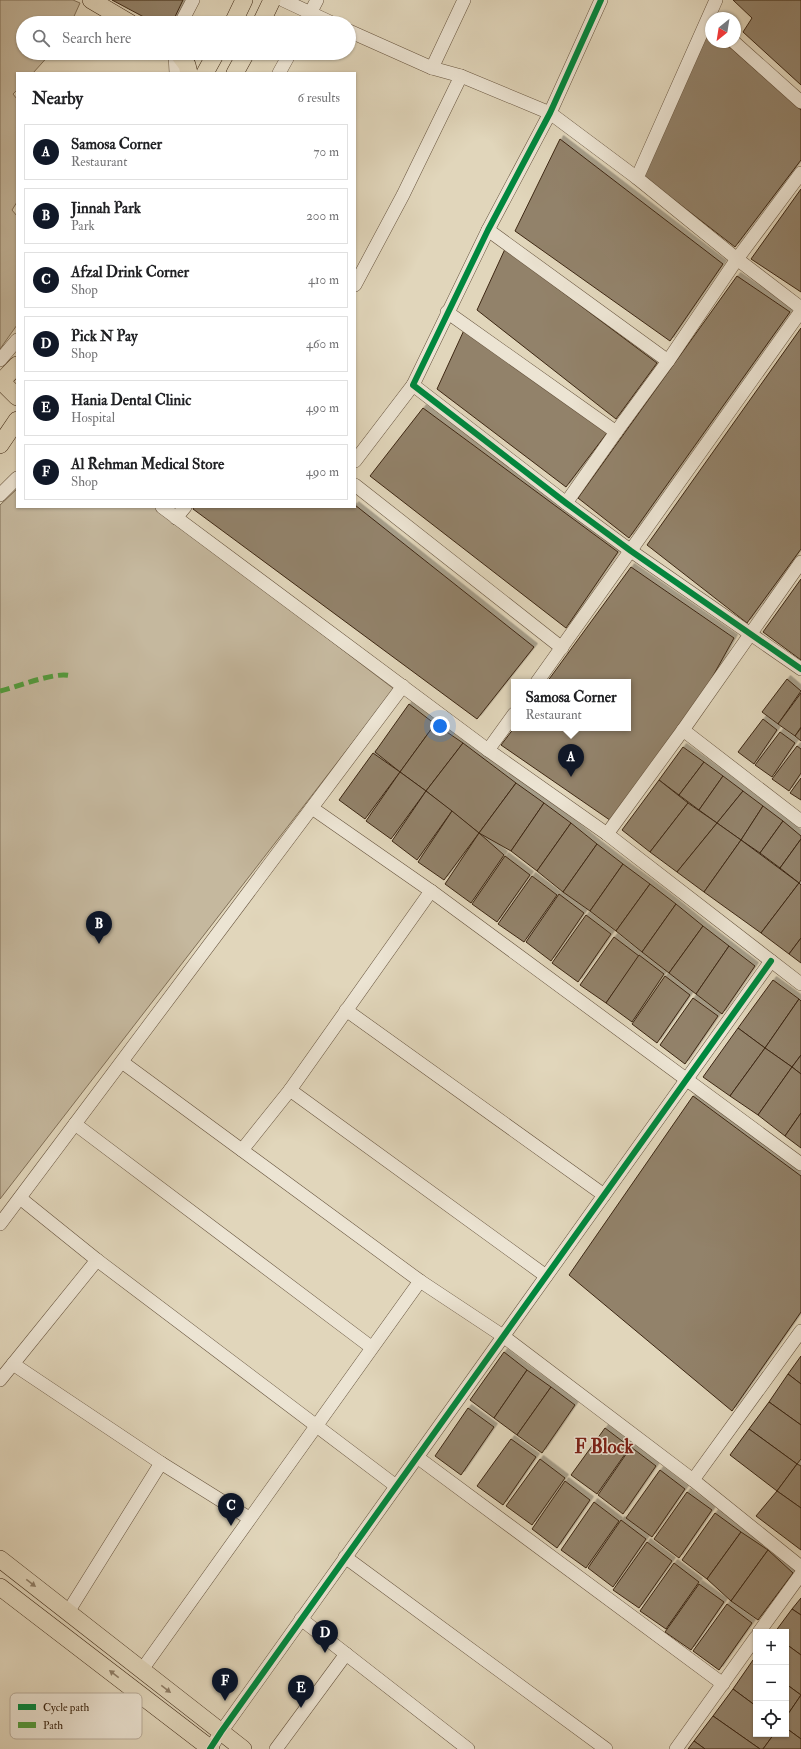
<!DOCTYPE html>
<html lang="en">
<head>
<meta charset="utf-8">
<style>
	body { margin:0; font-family:"IM FELL Double Pica",serif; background:#f6f6f6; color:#202124 }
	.controls { position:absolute; right:12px; bottom:12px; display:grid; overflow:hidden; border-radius:0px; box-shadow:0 1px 3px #0004 }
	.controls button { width:36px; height:36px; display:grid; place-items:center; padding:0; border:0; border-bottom:1px solid #e0e0e0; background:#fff; color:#202124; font:20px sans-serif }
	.compass { position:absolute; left:705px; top:12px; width:36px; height:36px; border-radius:50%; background:#fff; box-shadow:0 1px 3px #0004; rotate:210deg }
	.you { position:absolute; left:440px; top:726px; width:14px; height:14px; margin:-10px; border:3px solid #fff; border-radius:50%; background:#1a73e8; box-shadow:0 0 0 6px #1a73e833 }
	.badge { display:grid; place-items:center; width:26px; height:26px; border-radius:50%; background:#111827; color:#fff; font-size:13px; font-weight:700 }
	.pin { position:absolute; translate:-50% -33px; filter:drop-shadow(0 1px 2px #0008) }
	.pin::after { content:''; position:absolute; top:21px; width:14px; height:12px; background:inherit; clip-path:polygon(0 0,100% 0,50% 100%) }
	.popup { position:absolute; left:511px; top:679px; width:120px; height:52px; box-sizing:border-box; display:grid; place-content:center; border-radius:0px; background:#fff; filter:drop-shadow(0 1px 3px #0005); font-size:13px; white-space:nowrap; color:#757577 }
	.popup b { font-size:15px; color:#202124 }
	.popup::after { content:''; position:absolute; left:50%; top:100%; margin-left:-8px; border:8px solid transparent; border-top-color:#fff }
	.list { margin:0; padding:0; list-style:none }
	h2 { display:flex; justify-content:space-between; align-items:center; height:52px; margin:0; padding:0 16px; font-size:17px }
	h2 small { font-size:13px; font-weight:400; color:#757577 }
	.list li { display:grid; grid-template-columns:26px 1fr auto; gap:12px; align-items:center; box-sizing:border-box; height:56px; margin:0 8px 8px; padding:0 8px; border:1px solid #e0e0e0; border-radius:0px }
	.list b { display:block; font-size:15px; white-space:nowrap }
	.list p { margin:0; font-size:13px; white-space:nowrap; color:#757577 }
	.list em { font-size:13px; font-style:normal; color:#757577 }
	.icon { flex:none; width:22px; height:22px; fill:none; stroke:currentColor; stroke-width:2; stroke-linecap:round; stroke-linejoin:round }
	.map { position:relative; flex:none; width:801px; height:1749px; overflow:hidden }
	.search { position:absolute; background:#fff; box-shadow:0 1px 3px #0004; left:16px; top:16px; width:340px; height:44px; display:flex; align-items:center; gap:10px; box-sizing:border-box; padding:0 14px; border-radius:22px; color:#757577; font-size:15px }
	.panel { position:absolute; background:#fff; box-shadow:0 1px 3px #0004; left:16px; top:72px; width:340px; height:436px; border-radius:0px }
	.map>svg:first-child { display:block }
	.green { fill:#c5b89e; stroke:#817058 }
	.building { fill:#92826a; stroke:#3d2713; filter:url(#shadow) }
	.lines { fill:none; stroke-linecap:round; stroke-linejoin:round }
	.minor-casing { stroke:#66533d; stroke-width:14 }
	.major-casing { stroke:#3d2713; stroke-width:18 }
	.minor { stroke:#ece4d3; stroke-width:13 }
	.major { stroke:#e1d6bb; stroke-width:17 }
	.quiet { stroke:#539c3d; stroke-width:5; stroke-dasharray:10 5; stroke-linecap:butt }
	.cycleway-casing { stroke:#ece4d3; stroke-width:8 }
	.cycleway { stroke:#00873e; stroke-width:6 }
	.oneway { fill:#8f7e67 }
	.labels { text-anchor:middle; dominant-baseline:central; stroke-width:3; stroke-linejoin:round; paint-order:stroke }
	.quarter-label { font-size:19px; font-weight:bold; fill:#7a1f14; stroke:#ece4d3 }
	.key { fill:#ece4d3; stroke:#b8ab99; stroke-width:1 }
	.key-label { font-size:11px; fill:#3d2713 }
</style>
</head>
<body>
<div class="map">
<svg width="801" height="1749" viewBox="0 0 801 1749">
	<defs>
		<filter id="shadow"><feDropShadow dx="3.5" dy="-3.5" stdDeviation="0" flood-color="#0004"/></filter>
	</defs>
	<rect width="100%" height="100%" fill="#e1d6bb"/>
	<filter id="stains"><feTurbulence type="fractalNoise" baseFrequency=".005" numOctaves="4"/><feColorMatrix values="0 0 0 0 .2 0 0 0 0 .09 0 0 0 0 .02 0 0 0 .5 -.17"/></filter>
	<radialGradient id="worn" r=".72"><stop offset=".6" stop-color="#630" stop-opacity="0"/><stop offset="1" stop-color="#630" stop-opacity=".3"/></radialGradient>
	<g class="green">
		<polygon points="0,0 73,0 80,3 71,23 23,23 23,53 51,53 33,73 17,73 17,90 13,94 17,99 17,202 12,210 17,216 17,325 0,349"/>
		<polygon points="17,489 17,507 155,507 394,689 0,1199 0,505"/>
	</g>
	<g class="building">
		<polygon points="112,0 183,0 172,23 155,23"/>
		<polygon points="733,0 801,0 801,85 743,32 752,18"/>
		<polygon points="710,29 711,42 724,42 801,110 801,160 735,247 642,175"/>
		<polygon points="560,139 723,264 670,341 515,231"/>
		<polygon points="801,189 801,292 751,259"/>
		<polygon points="505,249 657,363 616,419 477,310"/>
		<polygon points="737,276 790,312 629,538 578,498"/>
		<polygon points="465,328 607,433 566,487 437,389"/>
		<polygon points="801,328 801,549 747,623 647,545"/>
		<polygon points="423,408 618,552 566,628 370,476"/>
		<polygon points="355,505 534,647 477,719 193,509 194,507 355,507"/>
		<polygon points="631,567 734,638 683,730 617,825 501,745 514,728 628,728 628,682 547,682"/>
		<polygon points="801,579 801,660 763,632"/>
		<polygon points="787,679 801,691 778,724 762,712"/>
		<polygon points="801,693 801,727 795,736 778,724"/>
		<polygon points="409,704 435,724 400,772 375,752"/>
		<polygon points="763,719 777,730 754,764 738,752"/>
		<polygon points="435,724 463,743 426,791 400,772"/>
		<polygon points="801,728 801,741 795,736"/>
		<polygon points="780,732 795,743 772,777 755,765"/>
		<polygon points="463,743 516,783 479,833 426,791"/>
		<polygon points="797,746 801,749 801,773 789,791 772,779"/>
		<polygon points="683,747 704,762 679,795 659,780"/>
		<polygon points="373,753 400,772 365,819 339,800"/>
		<polygon points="704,762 723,776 699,810 679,795"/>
		<polygon points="400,772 426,791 391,839 366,821"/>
		<polygon points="723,776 743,791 717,823 699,810"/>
		<polygon points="801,778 801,800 790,793"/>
		<polygon points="659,780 688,803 650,852 622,830"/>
		<polygon points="516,783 544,803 511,851 479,833"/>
		<polygon points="426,791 452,811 417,860 392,841"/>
		<polygon points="743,791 763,806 741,840 717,823"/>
		<polygon points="544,803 571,823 537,871 511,851"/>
		<polygon points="688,803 717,823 677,872 650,852"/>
		<polygon points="763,806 783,821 760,853 741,840"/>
		<polygon points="452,811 479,833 444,880 418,862"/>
		<polygon points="783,821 801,836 801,839 780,868 760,853"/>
		<polygon points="571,823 597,844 563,892 537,871"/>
		<polygon points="717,823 741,840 704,892 677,872"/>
		<polygon points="479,833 504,855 471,903 445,884"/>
		<polygon points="801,839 801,880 799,883 780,868"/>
		<polygon points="741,840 799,883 761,933 704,892"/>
		<polygon points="597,844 623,864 590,911 563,892"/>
		<polygon points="505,856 530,875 497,922 472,904"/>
		<polygon points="623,864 650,884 616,931 590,911"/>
		<polygon points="532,876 557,895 524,942 498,924"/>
		<polygon points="799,883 801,885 801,938 789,954 761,933"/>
		<polygon points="650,884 676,904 642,952 616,931"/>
		<polygon points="559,894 584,913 551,961 526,942"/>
		<polygon points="676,904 703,926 669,973 642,952"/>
		<polygon points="586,915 611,934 578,982 552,963"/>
		<polygon points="703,926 729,946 696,994 669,973"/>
		<polygon points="614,937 639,956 606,1003 580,985"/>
		<polygon points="801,938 801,963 789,954"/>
		<polygon points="729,946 755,966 722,1014 696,994"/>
		<polygon points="639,955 664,974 632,1022 606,1003"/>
		<polygon points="665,976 690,995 657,1043 632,1024"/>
		<polygon points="773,980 799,999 765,1048 738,1028"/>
		<polygon points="693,998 718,1016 685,1064 660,1045"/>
		<polygon points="799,999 801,1001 801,1055 792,1067 765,1048"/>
		<polygon points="738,1028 765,1048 730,1096 703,1077"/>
		<polygon points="765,1048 792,1067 758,1115 730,1096"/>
		<polygon points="801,1055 801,1074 792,1067"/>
		<polygon points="792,1067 801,1074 801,1113 785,1136 758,1115"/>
		<polygon points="693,1096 801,1176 801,1312 732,1411 569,1275"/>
		<polygon points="801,1113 801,1148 785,1136"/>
		<polygon points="504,1352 527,1370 494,1418 470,1400"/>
		<polygon points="801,1356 801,1384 788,1374"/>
		<polygon points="527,1370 551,1387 517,1435 494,1418"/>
		<polygon points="788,1374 801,1384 801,1425 769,1402"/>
		<polygon points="551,1387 575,1405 542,1453 517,1435"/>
		<polygon points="769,1402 801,1425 801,1459 797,1464 749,1429"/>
		<polygon points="468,1408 494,1427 461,1475 435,1456"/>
		<polygon points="605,1428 630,1447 597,1494 571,1475"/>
		<polygon points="749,1429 797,1464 777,1491 730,1455"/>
		<polygon points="511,1439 536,1457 503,1505 477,1486"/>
		<polygon points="631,1447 656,1466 623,1514 598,1495"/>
		<polygon points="540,1459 565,1478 532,1525 506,1506"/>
		<polygon points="797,1464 801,1466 801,1508 777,1491"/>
		<polygon points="660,1470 685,1489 652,1537 626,1518"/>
		<polygon points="565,1481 590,1500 557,1548 532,1529"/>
		<polygon points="777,1491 801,1508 801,1550 756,1516"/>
		<polygon points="687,1492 712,1510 679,1558 654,1539"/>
		<polygon points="594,1502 619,1521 586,1568 561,1550"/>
		<polygon points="715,1513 741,1532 707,1579 682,1560"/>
		<polygon points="621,1520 646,1539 613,1587 588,1568"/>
		<polygon points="741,1532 768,1550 731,1601 707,1579"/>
		<polygon points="647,1542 672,1561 639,1608 613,1590"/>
		<polygon points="768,1550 793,1573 758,1620 731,1601"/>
		<polygon points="674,1563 699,1582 666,1629 640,1611"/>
		<polygon points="699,1584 724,1602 691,1650 665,1632"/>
		<polygon points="801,1598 801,1615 792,1609"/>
		<polygon points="727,1604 752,1623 719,1670 693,1651"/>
		<polygon points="792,1609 801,1615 801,1655 786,1644 786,1632 775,1632"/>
		<polygon points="786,1644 801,1655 801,1695 786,1684"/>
		<polygon points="753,1660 756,1663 756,1706 733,1689"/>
		<polygon points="786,1684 801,1695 786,1717"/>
		<polygon points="733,1689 756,1706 756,1734 774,1734 763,1749 760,1749 713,1716"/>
		<polygon points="801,1695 801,1739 786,1728 786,1717"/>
		<polygon points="713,1716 760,1749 705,1749 694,1741"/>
		<polygon points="786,1728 801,1739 801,1749 763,1749 774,1734 786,1734"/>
		<polygon points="694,1741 705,1749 688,1749"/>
	</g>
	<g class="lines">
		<g class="minor-casing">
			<g id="minor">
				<polyline points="283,0 332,23"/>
				<polyline points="601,0 550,113 488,230 413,385 566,503 631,551 801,669"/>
				<polyline points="181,23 193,0"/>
				<polyline points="305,23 317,0"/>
				<polyline points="349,31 432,68 461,76 550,113 637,178 737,259 801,308"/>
				<polyline points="734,42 801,102"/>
				<polyline points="175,53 176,73"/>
				<polyline points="432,68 464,0"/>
				<polyline points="279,73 290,53"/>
				<polyline points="637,178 716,0"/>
				<polyline points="488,230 668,361"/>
				<polyline points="355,285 403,195 461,76"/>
				<polyline points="447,312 616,432"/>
				<polyline points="0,360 17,340"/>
				<polyline points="355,461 413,385"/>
				<polyline points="355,485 562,648"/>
				<polyline points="0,495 17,478"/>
				<polyline points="566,503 616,432 668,361 737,259 801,173"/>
				<polyline points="162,507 488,750 607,834 801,984"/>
				<polyline points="176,518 185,507"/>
				<polyline points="537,682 801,311"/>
				<polyline points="683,730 801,821"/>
				<polyline points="488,750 514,714"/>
				<polyline points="312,808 431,891 801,1164"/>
				<polyline points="607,834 683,730 801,562"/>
				<polyline points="346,1010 604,1195"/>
				<polyline points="122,1062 420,1281 503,1336 693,1480 801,1567"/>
				<polyline points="290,1090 546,1276"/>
				<polyline points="75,1124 371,1347"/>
				<polyline points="242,1150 290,1090 431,891"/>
				<polyline points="20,1198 97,1260 396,1486"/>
				<polyline points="0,1224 403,686"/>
				<polyline points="13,1364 161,1463 249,1518"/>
				<polyline points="0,1380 97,1260"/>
				<polyline points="417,1457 723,1684"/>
				<polyline points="693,1480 801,1331"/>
				<polyline points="345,1557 606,1749"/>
				<polyline points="68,1612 161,1463"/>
				<polyline points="301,1619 468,1749"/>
				<polyline points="759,1632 801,1574"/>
				<polyline points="141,1671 420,1281"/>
				<polyline points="210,1749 221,1732 771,961"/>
				<polyline points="276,1749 346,1654"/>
				<polyline points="676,1749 756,1637"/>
			</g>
		</g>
		<g class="major-casing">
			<g id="major">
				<polyline points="91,0 130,23"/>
				<polyline points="233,23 244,0"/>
				<polyline points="261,23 272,0"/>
				<polyline points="178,53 187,65 189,73"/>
				<polyline points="205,73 216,53"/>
				<polyline points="235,73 246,53"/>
				<polyline points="1,381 17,397"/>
				<polyline points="0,383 17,365"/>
				<polyline points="0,445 17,420"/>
				<polyline points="0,1559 243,1749"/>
				<polyline points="0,1587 211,1749"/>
			</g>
		</g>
		<use href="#minor" class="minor"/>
		<use href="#major" class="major"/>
		<path class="quiet" d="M0,691C18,687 55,671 71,676"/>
		<g class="cycleway-casing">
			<g id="cycleway">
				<polyline points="601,0 550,113 488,230 413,385 566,503 631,551 801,669"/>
				<polyline points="210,1749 221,1732 771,961"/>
			</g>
		</g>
		<use href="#cycleway" class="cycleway"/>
	</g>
	<defs><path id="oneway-solid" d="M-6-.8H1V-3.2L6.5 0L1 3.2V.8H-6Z"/></defs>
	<g class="oneway">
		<use href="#oneway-solid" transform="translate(31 1583) rotate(38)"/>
		<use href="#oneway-solid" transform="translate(114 1674) rotate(-142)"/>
		<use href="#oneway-solid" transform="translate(166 1689) rotate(38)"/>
	</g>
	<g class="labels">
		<g class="quarter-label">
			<text x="604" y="1447">F Block</text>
		</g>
	</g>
	<rect x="10" y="1693" width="132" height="46" rx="6" class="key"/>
	<rect x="18" y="1704" width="18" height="6" fill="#00873e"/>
	<rect x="18" y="1722" width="18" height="6" fill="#539c3d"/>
	<g class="key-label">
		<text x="43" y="1711">Cycle path</text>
		<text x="43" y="1729">Path</text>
	</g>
	<rect width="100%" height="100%" filter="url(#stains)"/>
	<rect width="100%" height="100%" fill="url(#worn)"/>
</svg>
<div class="controls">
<button>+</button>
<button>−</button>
<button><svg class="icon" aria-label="locate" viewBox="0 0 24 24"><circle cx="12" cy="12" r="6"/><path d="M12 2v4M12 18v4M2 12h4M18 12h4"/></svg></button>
</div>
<svg class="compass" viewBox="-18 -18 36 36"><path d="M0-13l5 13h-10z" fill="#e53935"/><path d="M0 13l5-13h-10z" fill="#757577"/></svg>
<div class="you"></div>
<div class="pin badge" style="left:571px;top:777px">A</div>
<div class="popup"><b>Samosa Corner</b>Restaurant</div>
<div class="pin badge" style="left:99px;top:944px">B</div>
<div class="pin badge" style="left:231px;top:1526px">C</div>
<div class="pin badge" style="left:325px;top:1653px">D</div>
<div class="pin badge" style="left:301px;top:1708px">E</div>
<div class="pin badge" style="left:225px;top:1701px">F</div>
<div class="search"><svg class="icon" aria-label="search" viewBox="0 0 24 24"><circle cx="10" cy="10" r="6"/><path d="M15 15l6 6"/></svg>Search here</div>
<section class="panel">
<h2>Nearby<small>6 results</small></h2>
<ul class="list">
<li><span class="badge">A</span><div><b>Samosa Corner</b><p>Restaurant</p></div><em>70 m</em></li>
<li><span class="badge">B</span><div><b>Jinnah Park</b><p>Park</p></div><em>200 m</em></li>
<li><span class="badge">C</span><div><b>Afzal Drink Corner</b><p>Shop</p></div><em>410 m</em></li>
<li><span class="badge">D</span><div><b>Pick N Pay</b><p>Shop</p></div><em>460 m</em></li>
<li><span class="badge">E</span><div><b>Hania Dental Clinic</b><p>Hospital</p></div><em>490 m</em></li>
<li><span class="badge">F</span><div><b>Al Rehman Medical Store</b><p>Shop</p></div><em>490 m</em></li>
</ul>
</section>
</div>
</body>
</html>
